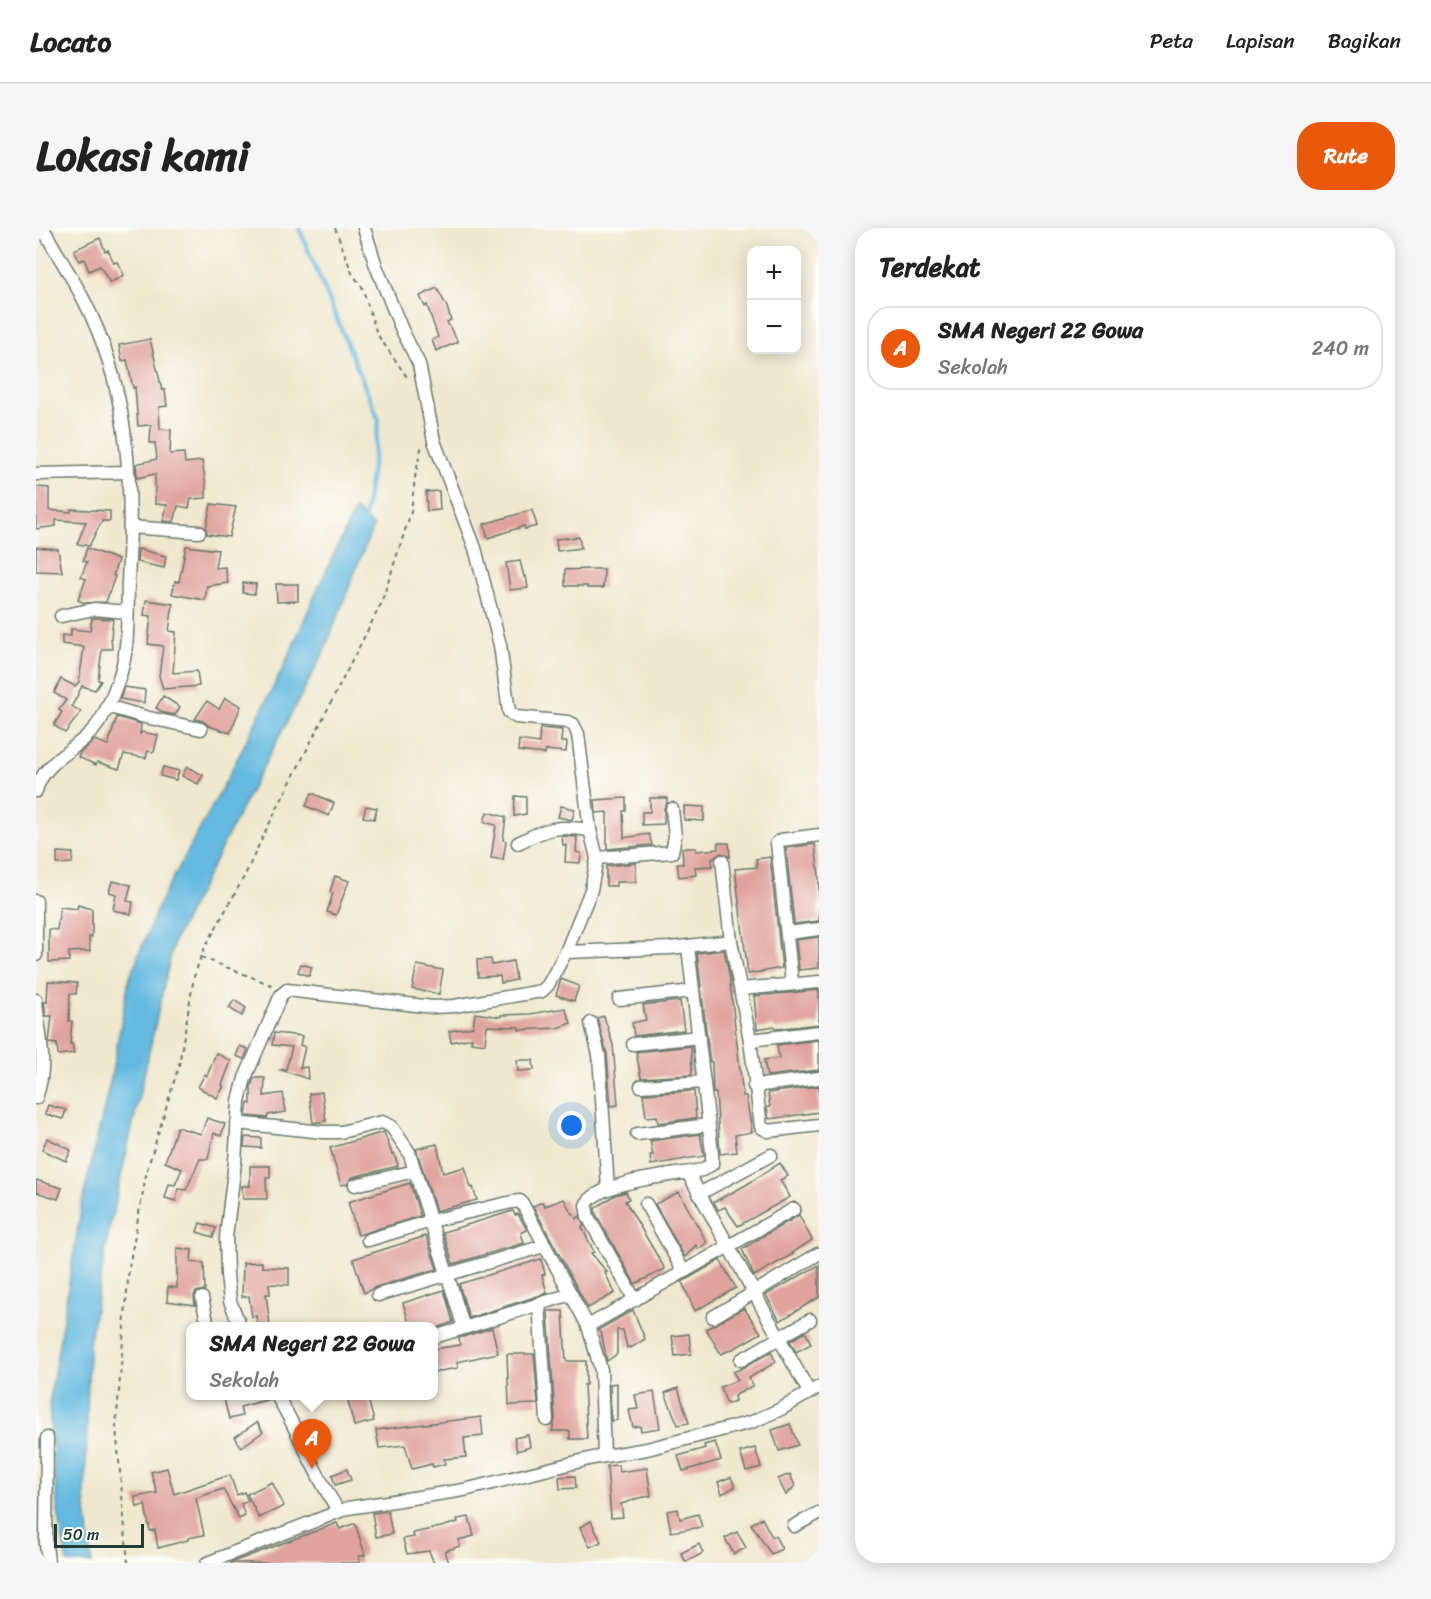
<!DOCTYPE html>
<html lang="id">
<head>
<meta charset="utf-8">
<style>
	body { margin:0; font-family:Sriracha,sans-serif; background:#f6f6f6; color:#222 }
	.controls { position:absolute; right:18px; top:18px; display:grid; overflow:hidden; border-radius:12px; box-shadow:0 3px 15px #0003 }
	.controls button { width:54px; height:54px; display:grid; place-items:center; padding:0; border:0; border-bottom:2px solid #e0e0e0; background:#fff; color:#222; font:30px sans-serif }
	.scale { position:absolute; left:18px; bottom:15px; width:90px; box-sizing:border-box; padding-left:6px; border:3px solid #1f3d34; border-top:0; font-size:16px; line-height:21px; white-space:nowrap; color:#1f3d34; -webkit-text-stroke:4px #fdfcf7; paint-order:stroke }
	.you { position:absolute; left:536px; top:898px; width:21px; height:21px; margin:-15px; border:4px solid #fff; border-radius:50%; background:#1a73e8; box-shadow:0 0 0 9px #1a73e833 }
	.badge { display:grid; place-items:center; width:39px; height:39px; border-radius:50%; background:#ea580c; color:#fff; font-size:20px; font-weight:700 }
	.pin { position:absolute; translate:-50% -50px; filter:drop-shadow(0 2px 3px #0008) }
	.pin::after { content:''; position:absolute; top:32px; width:21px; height:18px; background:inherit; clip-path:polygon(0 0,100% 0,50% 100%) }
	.popup { position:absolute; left:150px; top:1094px; width:252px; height:78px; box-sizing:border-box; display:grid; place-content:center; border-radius:12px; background:#fff; filter:drop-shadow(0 2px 4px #0005); font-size:20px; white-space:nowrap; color:#767676 }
	.popup b { font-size:22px; color:#222 }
	.popup::after { content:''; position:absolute; left:50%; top:100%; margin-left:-12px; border:12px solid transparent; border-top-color:#fff }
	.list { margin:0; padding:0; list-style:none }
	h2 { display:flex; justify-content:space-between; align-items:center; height:78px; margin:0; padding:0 24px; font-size:26px }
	h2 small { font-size:20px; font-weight:400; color:#767676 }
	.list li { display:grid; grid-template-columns:39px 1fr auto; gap:18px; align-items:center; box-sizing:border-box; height:84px; margin:0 12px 12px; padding:0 12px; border:2px solid #e0e0e0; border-radius:24px }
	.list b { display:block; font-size:22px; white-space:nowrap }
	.list p { margin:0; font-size:20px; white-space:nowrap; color:#767676 }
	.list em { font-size:20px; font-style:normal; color:#767676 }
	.map { position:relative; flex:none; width:783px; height:1335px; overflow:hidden; border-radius:24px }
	header { display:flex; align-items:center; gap:36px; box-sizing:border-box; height:84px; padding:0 30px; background:#fff; border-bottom:2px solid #e0e0e0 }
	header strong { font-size:28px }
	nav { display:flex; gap:33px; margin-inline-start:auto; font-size:21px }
	.intro { display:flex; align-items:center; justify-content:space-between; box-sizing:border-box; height:144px; padding:0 36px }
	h1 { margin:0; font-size:42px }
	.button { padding:15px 27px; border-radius:24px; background:#ea580c; color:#fff; font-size:21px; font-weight:700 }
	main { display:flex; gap:36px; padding:0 36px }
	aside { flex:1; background:#fff; border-radius:24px; box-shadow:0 3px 15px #0003 }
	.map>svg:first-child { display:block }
	.water { fill:#64b9e0; stroke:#427b8a; stroke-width:1.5 }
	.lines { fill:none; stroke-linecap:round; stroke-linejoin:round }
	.stream { stroke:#64b9e0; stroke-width:4 }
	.river { stroke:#64b9e0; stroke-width:21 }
	.building { fill:#e0a29d }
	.street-casing { stroke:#68796a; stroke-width:15 }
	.path { stroke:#68796a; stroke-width:2; stroke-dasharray:4.5 4.5; stroke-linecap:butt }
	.street { stroke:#fff; stroke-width:12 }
</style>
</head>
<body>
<header>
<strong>Locato</strong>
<nav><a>Peta</a><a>Lapisan</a><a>Bagikan</a></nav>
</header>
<div class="intro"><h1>Lokasi kami</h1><a class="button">Rute</a></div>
<main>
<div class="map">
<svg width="783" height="1335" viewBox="0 0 783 1335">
	<rect width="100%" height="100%" fill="#fdfcf7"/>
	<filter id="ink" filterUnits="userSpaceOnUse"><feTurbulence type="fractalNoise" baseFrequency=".0167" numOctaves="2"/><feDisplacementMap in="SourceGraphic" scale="12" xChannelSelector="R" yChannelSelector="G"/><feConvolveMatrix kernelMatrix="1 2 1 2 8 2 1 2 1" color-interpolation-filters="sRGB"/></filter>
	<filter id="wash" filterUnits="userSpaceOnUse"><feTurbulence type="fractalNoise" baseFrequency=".008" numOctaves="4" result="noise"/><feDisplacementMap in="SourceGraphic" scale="24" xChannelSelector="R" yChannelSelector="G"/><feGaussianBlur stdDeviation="1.35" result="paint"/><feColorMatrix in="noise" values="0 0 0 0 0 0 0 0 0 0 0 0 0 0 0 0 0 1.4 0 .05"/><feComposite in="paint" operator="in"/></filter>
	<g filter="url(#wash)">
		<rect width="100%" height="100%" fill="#efe8ce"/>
		<polygon class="water" points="319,282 337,298 287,426 217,558 138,713 73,1002 53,1116 49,1270 56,1335 31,1335 21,1277 13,1176 46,975 75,850 93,751 124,674 190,553 249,436 283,358"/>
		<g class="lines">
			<polyline class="stream" points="263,0 343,192 328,294"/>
			<polyline class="river" points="783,1335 783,1334"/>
		</g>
		<g id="blocks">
			<g class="building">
				<polygon points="64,10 69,23 72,22 78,35 81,34 88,47 74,55 64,38 53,43 48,31 43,33 38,22"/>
				<polygon points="401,60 411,79 415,92 411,94 422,114 400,123 396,112 402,109 391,77 389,79 384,68"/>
				<polygon points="114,111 126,162 129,162 131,178 123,179 124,201 135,202 134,226 148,225 149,235 166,233 170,258 170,270 155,271 153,280 142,278 138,294 127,293 131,277 119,276 119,246 101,250 100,236 121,231 119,215 114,215 115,197 102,198 99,159 97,160 91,132 86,133 83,117"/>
				<polygon points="0,259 13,260 13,282 35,284 35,281 74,283 74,293 66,293 53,318 41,316 50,294 20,292 20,298 0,301"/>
				<polygon points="403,263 404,282 391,283 390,264"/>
				<polygon points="175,276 200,279 193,309 171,306 170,300"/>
				<polygon points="496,282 501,298 489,301 488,298 452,310 448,296"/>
				<polygon points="543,309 545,320 521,323 520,311"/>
				<polygon points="150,318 182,322 179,340 189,339 192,355 171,358 169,372 136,366 139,353 143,354"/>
				<polygon points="0,319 22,321 26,344 0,343"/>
				<polygon points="51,320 82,332 77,347 79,348 70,374 49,375 42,372 50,351 45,349 51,334 47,333"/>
				<polygon points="102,321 130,328 128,340 101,334"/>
				<polygon points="484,333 488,349 490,348 492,360 474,362 470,335"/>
				<polygon points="551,341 568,341 567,360 551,360 551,358 529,358 529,342"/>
				<polygon points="207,355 220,356 219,366 207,365"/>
				<polygon points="240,356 262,356 262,373 241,374"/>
				<polygon points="110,372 137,376 133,403 140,404 137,445 161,443 163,458 127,461 123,448 127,418 112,416 115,388 108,387"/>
				<polygon points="56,390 77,391 75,409 76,421 66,421 62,452 65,453 59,462 46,458 36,478 45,484 29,505 18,497 26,484 23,482 30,472 18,465 25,451 39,458 43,454 48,419 26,416 26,407 35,408 35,401 54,403"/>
				<polygon points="88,459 109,462 108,475 84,471"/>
				<polygon points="127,468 144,479 139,487 128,485 120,480"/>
				<polygon points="189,470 205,478 194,505 173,498 167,493 159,491 171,473 183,481"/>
				<polygon points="81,489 105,496 104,507 105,504 122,507 118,524 112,523 110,530 88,526 83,541 61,534 60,537 42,529 44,525 59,512 72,517"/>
				<polygon points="504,500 526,502 525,514 531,514 530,524 510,522 509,526 482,523 483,512 503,515"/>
				<polygon points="127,539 143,543 140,552 124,548"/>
				<polygon points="151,539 167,547 162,556 146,548"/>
				<polygon points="276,565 298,575 293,588 270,578"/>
				<polygon points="479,568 490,569 490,586 478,588"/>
				<polygon points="590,570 590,583 587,583 588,610 613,606 616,617 571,621 571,584 560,585 559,572"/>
				<polygon points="614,570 631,570 631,575 628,580 628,596 606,597 606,584 614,584"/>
				<polygon points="330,578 341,580 338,591 327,589"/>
				<polygon points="525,578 539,581 536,592 522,589"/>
				<polygon points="648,578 668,579 668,593 648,592"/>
				<polygon points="451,584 470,589 467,612 470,613 467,632 455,630 460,597 448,594"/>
				<polygon points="526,608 541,609 540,624 545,625 544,635 529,634 530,617 527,617"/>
				<polygon points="682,615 693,615 694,629 685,625 676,631 677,638 659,639 660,647 643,649 641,636 647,636 646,620 660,620 660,623 682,621"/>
				<polygon points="779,616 783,648 783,693 758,696 750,620"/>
				<polygon points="21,624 37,625 36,635 21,636"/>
				<polygon points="734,629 746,740 712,746 699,641 721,639 720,631"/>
				<polygon points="600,635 600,654 580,654 580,658 570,658 570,638"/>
				<polygon points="299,648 313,653 300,687 291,684 297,665 294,664"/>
				<polygon points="76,653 95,657 91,673 97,674 95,686 77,682 80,666 73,664"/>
				<polygon points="42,677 56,681 56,709 53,709 54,723 33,724 33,733 13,734 13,701 21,702 24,679 41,681"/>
				<polygon points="783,709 783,740 763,742 760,712"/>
				<polygon points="688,722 693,746 707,868 710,868 716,904 699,907 701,924 684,926 680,865 677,865 676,834 674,834 672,819 661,725"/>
				<polygon points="455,731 456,737 477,733 480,752 465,755 464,748 442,749 441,732"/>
				<polygon points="265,736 276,739 273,748 262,744"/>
				<polygon points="381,737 407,742 403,766 376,761"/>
				<polygon points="525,751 543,758 538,773 520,767"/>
				<polygon points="12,753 41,755 40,766 34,766 33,793 36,793 34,816 36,815 38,825 22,827 21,816 13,815 16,788 10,788 8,774 11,774"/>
				<polygon points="783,762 783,796 739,801 738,798 721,801 718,768"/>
				<polygon points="198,772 210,780 206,788 193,780"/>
				<polygon points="644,773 648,802 598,808 596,795 610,792 607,777"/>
				<polygon points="529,780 535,795 521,800 483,802 483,799 451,798 449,816 435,814 436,810 415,814 413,803 437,799 439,785 465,789 465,787 494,786"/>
				<polygon points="568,788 577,817 582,877 575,878 571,826 561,790"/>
				<polygon points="238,805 266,808 264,817 269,819 264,840 271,839 272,851 245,842 250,841 256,819 236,817"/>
				<polygon points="783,812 783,842 731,848 728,832 743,830 741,817"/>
				<polygon points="204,818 212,821 208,831 200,828"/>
				<polygon points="655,818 656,847 605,850 600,824"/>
				<polygon points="180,825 195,833 186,857 188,858 181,870 162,859 169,846 171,848"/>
				<polygon points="481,832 497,832 498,842 482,843"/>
				<polygon points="218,850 229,850 228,868 247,865 250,884 232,887 231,890 210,888 212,875 215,876 215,859"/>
				<polygon points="783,858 783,884 733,891 731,879 734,879 732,865"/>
				<polygon points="658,863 660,890 622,895 621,888 610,889 607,866"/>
				<polygon points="286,864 290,893 277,895 273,866"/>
				<polygon points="12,877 30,882 27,891 9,886"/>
				<polygon points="171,890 189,896 185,908 178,905 172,931 164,931 150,962 142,961 140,973 129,970 133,956 139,957 146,941 129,934 141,899 165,906"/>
				<polygon points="348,904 356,926 358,925 362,938 317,949 311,956 305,957 294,920"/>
				<polygon points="664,906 668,928 615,937 614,927 617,927 614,913"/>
				<polygon points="209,909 225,910 225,920 208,919"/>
				<polygon points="11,910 35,922 30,933 6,922"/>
				<polygon points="401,916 407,945 429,939 435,960 437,959 441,972 400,983 380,921"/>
				<polygon points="744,935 752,948 744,952 754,969 702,998 689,979 682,982 678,974 710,957"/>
				<polygon points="214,938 234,938 234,950 230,950 231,971 207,971 206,958 214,958"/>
				<polygon points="0,952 26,960 22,971 0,964"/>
				<polygon points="374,955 384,988 322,1007 312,974"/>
				<polygon points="590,964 593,971 589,973 629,1041 599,1056 560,986 559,980 579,967"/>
				<polygon points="643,964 671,1015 662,1021 660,1017 649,1029 619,976"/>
				<polygon points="528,971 536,986 537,985 540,991 544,988 548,998 546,999 558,1024 555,1025 571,1044 569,1045 579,1065 552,1080 497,978 506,974 509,978"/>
				<polygon points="477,983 479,987 482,986 491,1002 485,1005 488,1015 417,1036 407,1004"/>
				<polygon points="763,987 776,1012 756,1025 757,1026 718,1048 706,1021"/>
				<polygon points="164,995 180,1000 177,1009 161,1004"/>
				<polygon points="390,1008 401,1041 340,1059 328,1065 317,1031"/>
				<polygon points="141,1020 156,1022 155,1034 168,1035 169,1062 160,1064 158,1068 159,1077 131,1073 132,1059 141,1060"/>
				<polygon points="505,1031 509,1046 506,1047 511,1065 433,1090 423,1056"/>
				<polygon points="684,1032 700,1060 659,1083 646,1054"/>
				<polygon points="226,1034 226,1039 253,1040 253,1057 233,1056 234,1066 230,1066 234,1098 222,1098 220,1088 216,1089 213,1068 206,1069 207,1035"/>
				<polygon points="783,1037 783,1069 744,1093 730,1067"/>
				<polygon points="408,1062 417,1094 398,1101 398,1098 374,1098 367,1075"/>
				<polygon points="708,1080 725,1105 699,1120 685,1126 670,1101"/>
				<polygon points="597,1082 609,1111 595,1120 594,1118 591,1120 587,1102 581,1102 581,1126 571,1133 565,1104 562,1102"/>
				<polygon points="512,1083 527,1083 530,1133 550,1133 550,1157 548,1157 551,1211 534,1211 534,1203 516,1203 519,1191"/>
				<polygon points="456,1100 462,1125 421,1134 422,1140 398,1144 398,1121 424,1117 423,1110"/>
				<polygon points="767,1105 770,1105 775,1116 760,1124 754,1113"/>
				<polygon points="653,1106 655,1126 639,1128 636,1108"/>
				<polygon points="735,1124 740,1134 713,1150 717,1158 698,1168 699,1173 691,1176 684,1159 702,1152 697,1144 709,1139"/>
				<polygon points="471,1126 498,1126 502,1176 473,1177"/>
				<polygon points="581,1155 581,1192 575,1193 574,1156"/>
				<polygon points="642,1160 653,1195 642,1197 629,1165"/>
				<polygon points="618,1164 624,1200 605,1203 604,1198 597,1199 593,1182 602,1181 599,1167"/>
				<polygon points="187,1167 233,1167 234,1171 204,1179 206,1188 193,1191"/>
				<polygon points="318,1167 331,1167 338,1193 318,1198 311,1169"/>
				<polygon points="445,1189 447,1208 428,1210 430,1229 408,1231 409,1236 397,1239 396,1236 376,1241 369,1217 343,1220 340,1202"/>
				<polygon points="221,1194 227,1204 205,1219 199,1209"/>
				<polygon points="754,1196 762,1217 743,1223 736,1202"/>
				<polygon points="492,1207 494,1219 481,1223 478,1210"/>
				<polygon points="679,1214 685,1232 647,1243 642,1228 669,1220 668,1217"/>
				<polygon points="719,1220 725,1239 710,1243 704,1224"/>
				<polygon points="582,1237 583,1244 611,1240 615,1268 598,1271 598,1272 585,1276 587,1289 575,1290 571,1238"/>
				<polygon points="131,1240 138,1266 194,1247 201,1267 208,1264 212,1273 205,1276 209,1288 203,1291 187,1261 160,1270 168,1307 152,1310 152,1312 122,1320 119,1302 114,1303 109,1277 101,1279 99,1269 121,1265 115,1244"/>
				<polygon points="311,1241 315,1252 299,1257 296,1247"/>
				<polygon points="754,1246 759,1258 750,1267 742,1251"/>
				<polygon points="539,1248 540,1260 524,1261 523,1249"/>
				<polygon points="695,1249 699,1259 686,1266 682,1254"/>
				<polygon points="236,1254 248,1278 223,1290 211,1266"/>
				<polygon points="642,1281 644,1291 662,1286 666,1299 635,1304 631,1283"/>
				<polygon points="352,1283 356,1306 340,1309 336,1285"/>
				<polygon points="433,1289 438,1308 422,1312 424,1318 409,1323 413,1335 398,1335 393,1323 371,1326 367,1311 378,1309 377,1305 405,1299 422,1294 421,1291"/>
				<polygon points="726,1290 736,1309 739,1308 746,1321 735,1326 715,1296"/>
				<polygon points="555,1293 565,1314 554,1319 544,1299"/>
				<polygon points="301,1295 304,1301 319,1295 329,1327 323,1328 324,1335 194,1335"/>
				<polygon points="701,1304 710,1320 698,1326 689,1310"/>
				<polygon points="663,1316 667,1325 650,1334 645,1325"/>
			</g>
		</g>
	</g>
	<g filter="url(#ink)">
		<use href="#blocks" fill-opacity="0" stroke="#68796a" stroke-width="1.5"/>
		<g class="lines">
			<g class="street-casing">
				<g id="street">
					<path d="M328,0L340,38L366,102L383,136L398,213L439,320L464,417L473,484L480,489L532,494L537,496L542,506L554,602C522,597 511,600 482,615"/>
					<polyline points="0,246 92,244"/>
					<polyline points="94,299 163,304"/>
					<polyline points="25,388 58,381 91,384"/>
					<polyline points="71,478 109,489 165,501"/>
					<path d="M0,563C7,534 39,523 58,501C69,488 76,469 82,453C94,422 91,386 92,354C97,263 94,171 55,87C42,57 22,29 7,0"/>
					<polyline points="561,630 636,624 639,608 636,581"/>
					<polyline points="686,633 695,713"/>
					<polyline points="0,673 0,727"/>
					<polyline points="752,705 783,701"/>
					<polyline points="530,724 555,662 561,630 554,602"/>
					<polyline points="756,755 741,615 745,612 783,607"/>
					<polyline points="705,761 783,754"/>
					<polyline points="583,771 657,763"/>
					<path d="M0,772C2,808 13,834 0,870"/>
					<polyline points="555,795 563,827 572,961"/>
					<polyline points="714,812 783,804"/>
					<polyline points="597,816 663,809"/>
					<polyline points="605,858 668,854"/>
					<polyline points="718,858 783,850"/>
					<polyline points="201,895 287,904 305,904 346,894 355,898 373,924 428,1100 535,1066"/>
					<polyline points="601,906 672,897"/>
					<polyline points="652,945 773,1164"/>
					<polyline points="319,957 379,943"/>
					<polyline points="663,966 735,927"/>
					<polyline points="610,976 648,1044"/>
					<polyline points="332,1012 395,993 476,974 484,973 486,975 552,1098 565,1142 568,1228"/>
					<polyline points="342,1067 508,1018"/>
					<polyline points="166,1070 172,1098"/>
					<path d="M599,1072L552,989L550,977C561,953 641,947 666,942L676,936V925L652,719"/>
					<polyline points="503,1076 511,1192"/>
					<polyline points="677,1089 782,1026"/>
					<polyline points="204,1098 194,1073 191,1047 190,1009 199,934 203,873 209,850 245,767 251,762 397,779 418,778 506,763 512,757 530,724 634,720 695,713 714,812 725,899 732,903 783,897"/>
					<polyline points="552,1098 758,981"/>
					<polyline points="398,1109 428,1100"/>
					<polyline points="705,1132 774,1092"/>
					<path d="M241,1168C264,1205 278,1246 302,1282"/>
					<polyline points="11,1210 10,1316 12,1335"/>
					<polyline points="758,1298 783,1285"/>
					<polyline points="171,1335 312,1280 428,1262 557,1230 611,1221 716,1194 745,1181 783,1159"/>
				</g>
			</g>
			<g class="path">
				<polyline points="299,0 316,45 326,59 341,106 373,152"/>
				<polyline points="165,729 238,758"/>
				<polyline points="92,1335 80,1199 93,1039 111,942 143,837 158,749 166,725 209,647 227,608 345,376 375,284 379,249 386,216"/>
			</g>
			<use href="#street" class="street"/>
		</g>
	</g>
</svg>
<div class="controls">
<button>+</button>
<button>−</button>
</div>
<div class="scale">50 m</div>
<div class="you"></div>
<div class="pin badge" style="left:276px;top:1241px">A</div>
<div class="popup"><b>SMA Negeri 22 Gowa</b>Sekolah</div>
</div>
<aside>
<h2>Terdekat<small></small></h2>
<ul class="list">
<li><span class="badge">A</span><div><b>SMA Negeri 22 Gowa</b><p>Sekolah</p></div><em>240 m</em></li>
</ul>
</aside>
</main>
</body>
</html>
